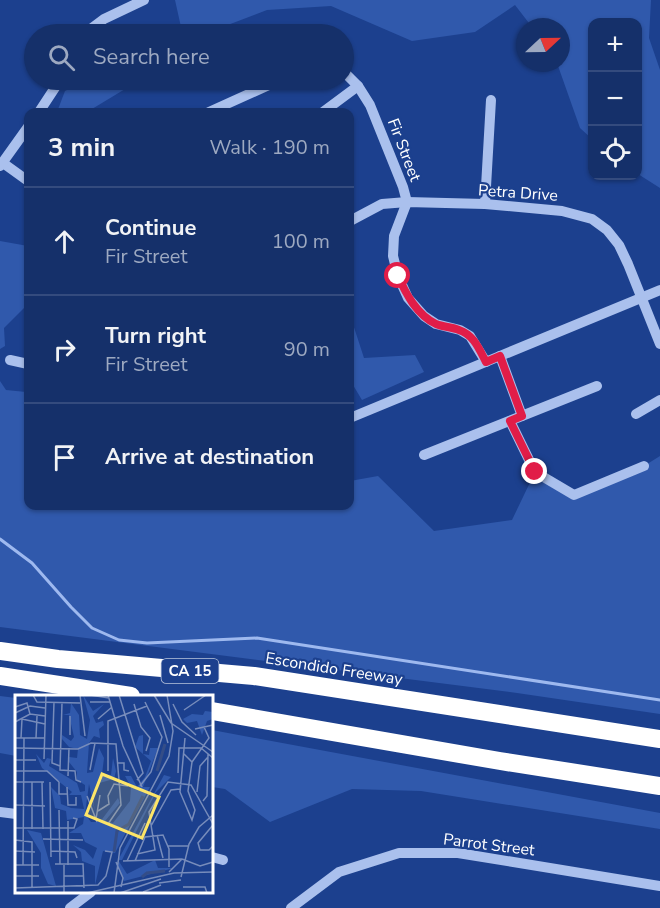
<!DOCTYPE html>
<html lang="en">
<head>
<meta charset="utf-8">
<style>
	body { margin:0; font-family:"Nunito Sans",sans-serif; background:#223c72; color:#f1f3f6 }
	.controls { position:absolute; right:18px; top:18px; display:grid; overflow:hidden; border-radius:12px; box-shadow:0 2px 4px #0004 }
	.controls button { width:54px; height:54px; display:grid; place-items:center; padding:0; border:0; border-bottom:2px solid #344b7e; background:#15306a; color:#f1f3f6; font:30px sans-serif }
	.compass { position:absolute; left:516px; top:18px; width:54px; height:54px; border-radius:50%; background:#15306a; box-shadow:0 2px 4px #0004; rotate:68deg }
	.stop { position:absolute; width:18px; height:18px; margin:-14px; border:4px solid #e11d48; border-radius:50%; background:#fff }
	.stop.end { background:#e11d48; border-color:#fff; box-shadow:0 2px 6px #0008 }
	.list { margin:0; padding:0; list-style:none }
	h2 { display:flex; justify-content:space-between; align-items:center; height:78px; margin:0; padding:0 24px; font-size:26px }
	h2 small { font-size:20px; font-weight:400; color:#9da9c1 }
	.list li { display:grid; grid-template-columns:39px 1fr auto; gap:18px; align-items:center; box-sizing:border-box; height:108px; padding:0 24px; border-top:2px solid #344b7e }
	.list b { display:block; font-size:22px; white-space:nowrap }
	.list p { margin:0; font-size:20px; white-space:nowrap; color:#9da9c1 }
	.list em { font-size:20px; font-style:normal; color:#9da9c1 }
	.icon { flex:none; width:33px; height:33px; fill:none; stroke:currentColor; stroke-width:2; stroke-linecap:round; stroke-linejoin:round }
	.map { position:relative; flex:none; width:660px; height:908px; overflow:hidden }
	.search { position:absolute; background:#15306a; box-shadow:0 2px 4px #0004; left:24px; top:24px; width:330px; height:66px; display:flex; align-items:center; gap:15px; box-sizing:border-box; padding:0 21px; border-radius:33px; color:#9da9c1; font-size:22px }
	.panel { position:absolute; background:#15306a; box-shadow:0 2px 4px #0004; left:24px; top:108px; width:330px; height:402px; border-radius:12px }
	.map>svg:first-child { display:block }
	.green { fill:#3059ac }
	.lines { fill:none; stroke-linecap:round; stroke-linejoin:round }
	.stream { stroke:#9eb9ef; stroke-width:3 }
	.minor { stroke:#aac0ed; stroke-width:10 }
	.highway { stroke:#fff; stroke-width:18 }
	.route { stroke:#e11d48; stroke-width:8 }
	.labels { text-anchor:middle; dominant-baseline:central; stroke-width:4.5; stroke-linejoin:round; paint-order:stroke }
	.shield { fill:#1c408e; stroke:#bbc6dd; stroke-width:1.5 }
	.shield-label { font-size:15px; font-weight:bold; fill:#fff }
	.street-label { font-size:16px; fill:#fff; stroke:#1c408e }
	.inset-river { fill:none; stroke:#344d87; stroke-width:3 }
	.inset-road { fill:none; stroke:#778cbb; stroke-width:1.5 }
	.view { fill:#fde568; fill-opacity:0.15; stroke:#fde568; stroke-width:3 }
	.inset-edge { fill:none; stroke:#fff; stroke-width:3 }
</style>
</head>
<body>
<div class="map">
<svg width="660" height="908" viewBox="0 0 660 908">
	<rect width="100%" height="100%" fill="#1c408e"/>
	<g class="green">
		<polygon points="175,0 651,0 649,38 660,70 660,188 638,174 638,22 592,22 592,139 580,128 557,63 561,63 561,27 532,27 515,5 475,32 412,41 331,6 267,10 204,34 168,34 181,27"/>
		<polygon points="86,80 140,80 92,109 82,112 57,112 65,91"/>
		<polygon points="0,241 28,246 28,304 4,328 5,346 0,349"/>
		<polygon points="350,315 364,358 415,355 424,372 362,400 350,380"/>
		<polygon points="0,381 6,390 26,392 28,399 28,506 350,506 350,481 378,476 434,531 512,520 535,472 575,495 644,466 660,456 660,714 517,693 0,627"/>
		<polygon points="0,696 16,698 16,756 0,753"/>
		<polygon points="212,730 660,813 660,829 421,791 352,789 270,822 225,789 212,787"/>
	</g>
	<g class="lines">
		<polyline class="stream" points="0,539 32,563 71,607 92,628 119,640 147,643 257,638 660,700"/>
		<g class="minor">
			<polyline points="84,34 104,19 144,0"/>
			<polyline points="344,72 358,86 370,105 403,187 407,202 394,236 393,256 398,276 408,298 424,316 436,324 460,330 470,336 486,362"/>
			<polyline points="39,112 60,80"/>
			<polyline points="209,112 280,80"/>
			<polyline points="323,112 358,86"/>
			<polyline points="3,163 28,181"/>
			<polyline points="0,166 28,127"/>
			<polyline points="485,204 491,100"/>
			<polyline points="350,221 382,204 407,202 485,204 562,211 592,219 607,230 619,245 628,264 660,344"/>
			<polyline points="500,356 522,416"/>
			<polyline points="10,360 28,364"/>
			<polyline points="636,414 660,400"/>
			<polyline points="350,418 660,290"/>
			<polyline points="510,421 535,472 574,495 644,466"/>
			<polyline points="424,455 597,386"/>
			<polyline points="0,812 16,814"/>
			<polyline points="212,857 223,860"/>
			<polyline points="70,908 91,892"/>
			<polyline points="291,908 339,872 399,853 458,853 660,886"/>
		</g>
		<g class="highway">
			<polyline points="0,651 58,659 254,676 660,739"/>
			<polyline points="0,676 131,696"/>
			<polyline points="212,711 500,761 660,786"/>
		</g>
	</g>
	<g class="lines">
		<path class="route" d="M398,276C406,294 417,315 436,324C443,327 452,327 459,330C474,335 479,349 486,362L500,356L522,416L510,421L535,472"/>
	</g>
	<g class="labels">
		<rect class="shield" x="161.5" y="659" width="57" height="24" rx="4.5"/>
		<g class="shield-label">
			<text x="190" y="671">CA 15</text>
		</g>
		<g class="street-label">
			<text transform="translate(404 150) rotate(69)">Fir Street</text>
			<text transform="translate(518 193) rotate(4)">Petra Drive</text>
			<text transform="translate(334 669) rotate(9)">Escondido Freeway</text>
			<text transform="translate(489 845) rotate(7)">Parrot Street</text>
		</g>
	</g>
	<g transform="translate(15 695)">
		<rect width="198" height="198" fill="#1c408e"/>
		<path d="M68,0L78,16L89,9L78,21L81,28L88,26L89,30L84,34L85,43L79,41L74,48L72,78L78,77L84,53L89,63L87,79L96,80L98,63L101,76L99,84L84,88L78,104L80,117L74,89L70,119L76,127H85L103,103L105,108L90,126L98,128L115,106L116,92L110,81H116L122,92L130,82L136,66L120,52L124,41L128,40V59L134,60L135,53H143L128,92H135L100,158L88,156L80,190V171L67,166L66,157L58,150L70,155L78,164L82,153L70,147L66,138H54L68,129L69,122L52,125L51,116L40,113L36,92L45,101L46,109L56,113L69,114L66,100H54L57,97L27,73L21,59L29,68L32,63L36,64L34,71L62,88L65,97L70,96V90L62,85V77L54,67V62L62,63L63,54L54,52L47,44V40L56,46L59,42L54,20H48L55,18L56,8L64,20L65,40L72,44L75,25ZM190,16L198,17V24L192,26L187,40L182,26L172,28L168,24L177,19L188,20ZM149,80L156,82L141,97L107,165H103L112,179L140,165L143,173H159L109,186L101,169ZM12,135L26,138L41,191L33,189L26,173V158Z" fill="#3059ac"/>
		<path class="inset-river" d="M142,76L150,49M99,157L102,136L114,129L128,101M127,182L132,178L150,176"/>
		<path class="inset-road" d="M18,0L22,7L65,8M65,0L70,41M75,0L94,3M93,0L108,51L127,92M104,0L128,78L122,85M139,0L156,28L198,57M39,7L37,68L45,71M75,7H95M47,8L45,75L60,76L61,85L66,87M119,9L126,32L135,43L131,56M158,9L167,27L181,40M0,12L12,8L15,19M169,15L191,0M0,18L15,11L30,13M145,20L153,48M55,21V40M7,24L30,29M83,24L97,12M0,27L15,19L30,21M180,34L198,30M0,43H29M6,43L7,24M21,43L22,21M0,53L63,54L76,48L101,49L106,110L93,129M168,58L177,67L173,96L180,115L177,125L165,97L170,43M29,64L31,0M0,65H21M177,67L194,43L189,32M103,68H109V75L114,76M75,75L80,48M0,76H32L44,87M93,76V26L132,11M163,78L164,53H186L198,63M53,81L54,53M0,87H29M27,87L28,134M35,87L36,162M44,87V99H53M125,91L136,77L147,42L130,7M52,92L53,110H61V102M182,97L185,71L193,62M72,101L82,127M188,106L192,101L193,59M0,110L30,111M44,115L45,169M83,116L94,109L93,101L99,89L113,91M81,124L85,100M53,126V170M198,130L183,148L185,155H194L198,151M136,131L156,95L165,94M0,133H59L62,124L58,123M17,134V87M142,140L148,163M28,144L68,145M0,145L17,147V193M153,151H174M0,152V115M0,156L20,157M36,156L60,157L62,163M122,159L140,155L134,117L153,87L176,90L198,129M167,164L185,171L198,167M108,166L167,164M112,166L130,128M120,166L130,142L148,140L154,154V172M101,167L108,183L106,192M40,169H68L69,193M0,170H24M8,170L9,43M49,170V198M154,177L167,164M0,181H24M49,181H69M166,182L174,149L184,132L198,120M144,188L166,185M168,192H190L192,198M0,193L83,190L91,181L97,157L90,156M128,197L146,190M72,198L159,178L198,177M99,198L105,153L154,61L158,36L152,0M105,198L146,184"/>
		<path class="view" d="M87,79L144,102L127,143L71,120Z"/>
		<rect width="198" height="198" class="inset-edge"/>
	</g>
</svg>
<div class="controls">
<button>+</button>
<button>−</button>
<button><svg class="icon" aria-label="locate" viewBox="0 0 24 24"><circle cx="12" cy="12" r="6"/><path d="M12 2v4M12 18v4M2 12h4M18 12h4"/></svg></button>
</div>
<svg class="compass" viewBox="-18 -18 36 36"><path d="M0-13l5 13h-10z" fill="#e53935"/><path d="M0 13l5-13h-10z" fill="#9da9c1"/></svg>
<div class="stop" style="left:398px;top:276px"></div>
<div class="stop end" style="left:535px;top:472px"></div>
<div class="search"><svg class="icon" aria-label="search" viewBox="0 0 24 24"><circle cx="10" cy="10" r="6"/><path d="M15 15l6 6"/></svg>Search here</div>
<section class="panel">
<h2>3 min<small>Walk · 190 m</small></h2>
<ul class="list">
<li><svg class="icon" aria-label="ahead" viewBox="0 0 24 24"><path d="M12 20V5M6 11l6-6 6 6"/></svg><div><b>Continue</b><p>Fir Street</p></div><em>100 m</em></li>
<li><svg class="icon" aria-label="right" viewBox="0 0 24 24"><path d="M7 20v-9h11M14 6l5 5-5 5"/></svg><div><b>Turn right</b><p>Fir Street</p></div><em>90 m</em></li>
<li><svg class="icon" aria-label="arrive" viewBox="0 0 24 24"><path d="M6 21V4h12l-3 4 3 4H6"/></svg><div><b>Arrive at destination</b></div></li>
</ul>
</section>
</div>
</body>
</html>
